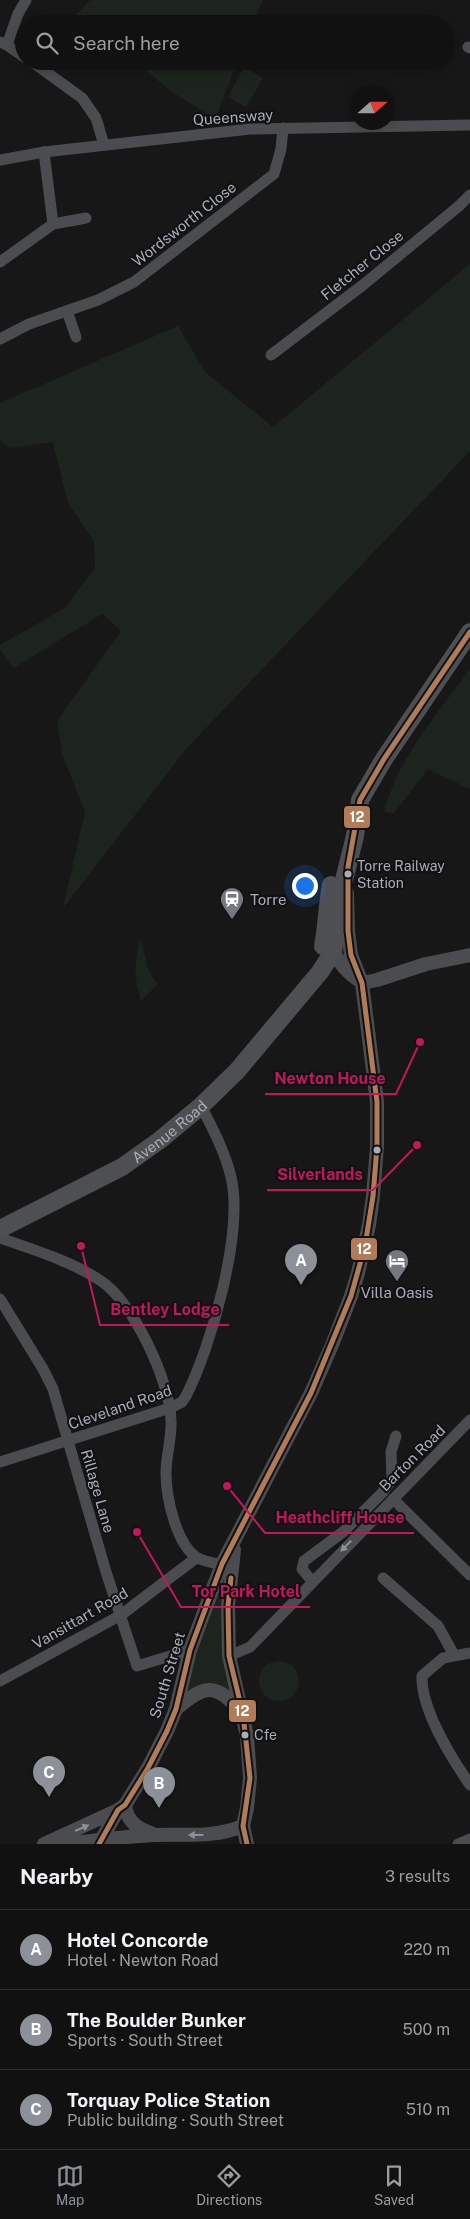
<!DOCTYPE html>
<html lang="en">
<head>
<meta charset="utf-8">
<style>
	body { margin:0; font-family:"Public Sans",sans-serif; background:#1e1f1f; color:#f1f3f6 }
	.compass { position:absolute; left:350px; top:85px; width:45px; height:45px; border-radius:50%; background:#111; box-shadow:0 2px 12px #0003; rotate:69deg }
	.you { position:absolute; left:304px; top:885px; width:18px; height:18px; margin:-12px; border:4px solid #fff; border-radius:50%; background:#1a73e8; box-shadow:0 0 0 8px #1a73e833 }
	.badge { display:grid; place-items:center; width:32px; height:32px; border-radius:50%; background:#8c9099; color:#fff; font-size:16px; font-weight:700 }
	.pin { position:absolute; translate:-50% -41px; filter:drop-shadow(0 1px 2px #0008) }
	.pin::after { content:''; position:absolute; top:26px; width:18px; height:15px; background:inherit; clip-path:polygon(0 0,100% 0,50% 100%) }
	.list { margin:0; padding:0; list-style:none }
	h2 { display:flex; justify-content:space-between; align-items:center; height:65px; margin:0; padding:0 20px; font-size:21px }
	h2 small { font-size:16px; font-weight:400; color:#9c9d9f }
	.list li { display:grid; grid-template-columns:32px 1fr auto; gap:15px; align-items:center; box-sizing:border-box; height:80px; padding:0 20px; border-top:1px solid #303131 }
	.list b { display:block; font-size:19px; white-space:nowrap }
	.list p { margin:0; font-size:16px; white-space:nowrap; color:#9c9d9f }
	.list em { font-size:16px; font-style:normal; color:#9c9d9f }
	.icon { flex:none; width:28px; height:28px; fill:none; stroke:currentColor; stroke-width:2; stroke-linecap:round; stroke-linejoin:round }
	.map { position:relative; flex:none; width:470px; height:1844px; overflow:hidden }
	.search { position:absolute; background:#111; box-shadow:0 2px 12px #0003; left:15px; right:15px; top:15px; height:55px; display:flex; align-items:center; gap:12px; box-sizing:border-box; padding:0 18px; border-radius:28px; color:#9c9d9f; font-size:19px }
	.sheet { height:305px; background:#111 }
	nav { display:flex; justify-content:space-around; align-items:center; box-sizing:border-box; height:70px; border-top:1px solid #303131; background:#111; font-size:14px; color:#9c9d9f }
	nav a { display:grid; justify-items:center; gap:2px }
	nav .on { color:#8c9099 }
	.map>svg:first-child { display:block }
	.green { fill:#1d241e }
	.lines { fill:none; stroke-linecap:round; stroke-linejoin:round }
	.minor { stroke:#4b4c50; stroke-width:11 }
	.tertiary { stroke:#4b4c50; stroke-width:14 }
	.primary { stroke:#4d4f52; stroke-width:18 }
	.bus-1-casing { stroke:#111113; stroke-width:9 }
	.bus-1 { stroke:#b07c57; stroke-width:5 }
	.oneway { fill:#8c9099 }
	.bus-dot { fill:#a8adb8; stroke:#111113; stroke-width:2 }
	.labels { text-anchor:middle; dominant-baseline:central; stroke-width:4; stroke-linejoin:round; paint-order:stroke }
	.bus-label { font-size:14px; fill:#a8adb8; stroke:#111113; text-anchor:start }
	.street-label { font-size:15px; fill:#a8adb8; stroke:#111113 }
	.poi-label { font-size:15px; fill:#a8adb8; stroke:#111113; text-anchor:start }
	.leader { fill:none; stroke:#c2185b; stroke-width:2 }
	.callout-dot { fill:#c2185b; stroke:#111113; stroke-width:2 }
	.callout-label { font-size:16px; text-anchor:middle; font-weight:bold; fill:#c2185b; stroke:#111113; stroke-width:4; stroke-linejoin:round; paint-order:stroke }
	.line-badge { stroke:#111113; stroke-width:2 }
	.badge-label { font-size:14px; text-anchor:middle; font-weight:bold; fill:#fff }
</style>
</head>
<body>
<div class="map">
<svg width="470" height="1844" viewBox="0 0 470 1844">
	<rect width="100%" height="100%" fill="#171717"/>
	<g class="green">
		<polygon points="90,0 263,0 252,24 78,24 72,19"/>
		<polygon points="134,61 237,61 217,115 210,116 171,91"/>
		<polygon points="244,67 263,78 246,107 228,97"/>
		<polygon points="470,264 470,451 186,749 63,908 85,812 62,754 57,721 121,631 102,614 14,668 0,649 0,645 65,608 95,568 94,541 68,503 53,442 9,448 0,440 0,403 178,326 205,372 273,427"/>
		<path d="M470,669V789L428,769L394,813L384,812C398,758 438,713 470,669Z"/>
		<path d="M140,939L149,972L158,984L141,1001C134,976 134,963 140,939Z"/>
		<polygon points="222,1564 243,1714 215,1689 176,1709"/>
		<circle cx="279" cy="1681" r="20"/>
	</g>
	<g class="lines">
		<g class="minor">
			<polyline points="0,42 7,45 24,57"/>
			<polyline points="7,45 18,14 26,0"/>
			<polyline points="468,47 470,48"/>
			<polyline points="31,61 82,98 96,118 104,145"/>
			<polyline points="44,152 53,224"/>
			<polyline points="0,160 44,152 250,129 470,125"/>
			<polyline points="0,262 53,224 86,218"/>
			<polyline points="67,311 76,337"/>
			<polyline points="0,339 29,324 98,300 134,282 274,174 281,149 283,128"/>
			<polyline points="271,355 363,285 459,206 470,195"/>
			<path d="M0,1238C34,1250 71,1261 101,1281C134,1303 170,1382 171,1420C172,1438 166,1455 166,1473C166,1497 176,1543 196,1557C203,1562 220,1564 229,1566"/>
			<polyline points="0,1299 43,1369 53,1389 106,1572 137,1666 190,1650"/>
			<path d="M0,1462L170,1408L182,1402L186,1396C211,1347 244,1232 231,1177C225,1152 213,1129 201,1106"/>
			<polyline points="393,1499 470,1575"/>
			<polyline points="383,1578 438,1626 454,1655"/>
			<polyline points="312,1581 302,1569 304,1561 343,1532 383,1492 392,1479 391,1452 396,1436"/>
			<path d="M470,1653L443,1658L422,1676C421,1710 451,1757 470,1785"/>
			<polyline points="229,1656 250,1647 470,1420"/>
			<polyline points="0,1681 121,1615 196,1558"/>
			<polyline points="458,1844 470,1839"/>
		</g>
		<g class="tertiary">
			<path d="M330,944C337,961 346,973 362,982"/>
			<polyline points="362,983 377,980 426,964 470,955"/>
			<polyline points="234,1550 228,1606 229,1656 247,1736 250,1778 247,1808 243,1826 247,1844"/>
			<path d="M176,1709C205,1684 216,1682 242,1713"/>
			<path d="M125,1805C127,1822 138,1829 153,1834"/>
			<polyline points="44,1844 118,1810"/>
			<path d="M67,1844C97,1840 126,1836 156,1835C186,1834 214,1838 243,1826"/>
			<polyline points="99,1844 118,1810 125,1805 148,1768 167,1731 176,1709 190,1650 222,1564 311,1393 332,1345 351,1296 358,1273 369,1225 373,1196 377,1147 377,1102 362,983 351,955 348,931 347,893"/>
		</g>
		<g class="primary">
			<path d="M323,946C327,926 327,906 331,885"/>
			<path id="s1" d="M0,1229L122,1167L160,1140L201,1106L237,1071L320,972L333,952L341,892L355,836L360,800L384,759L470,632"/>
		</g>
		<g class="bus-1-casing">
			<g id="bus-1">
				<polyline points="231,1578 228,1606 229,1656 243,1714 250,1778 243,1826 247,1844"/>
				<polyline points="99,1844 118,1810 125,1805 148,1768 167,1731 176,1709 190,1650 222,1564 311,1393 351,1296 365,1246 373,1196 377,1147 377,1102 362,983 351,955 348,931 348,867 360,800 384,759 470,632"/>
			</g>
		</g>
		<use href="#bus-1" class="bus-1"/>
	</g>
	<defs><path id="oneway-solid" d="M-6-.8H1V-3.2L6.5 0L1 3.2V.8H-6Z" transform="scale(1.25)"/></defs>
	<g class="oneway">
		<use href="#oneway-solid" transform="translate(346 1546) rotate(134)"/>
		<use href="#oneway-solid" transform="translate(82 1828) rotate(-23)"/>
		<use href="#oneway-solid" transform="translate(196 1835) rotate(180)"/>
	</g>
	<defs>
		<g id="station-pin" transform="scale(1.25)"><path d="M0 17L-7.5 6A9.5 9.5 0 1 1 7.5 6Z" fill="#757880" stroke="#111113"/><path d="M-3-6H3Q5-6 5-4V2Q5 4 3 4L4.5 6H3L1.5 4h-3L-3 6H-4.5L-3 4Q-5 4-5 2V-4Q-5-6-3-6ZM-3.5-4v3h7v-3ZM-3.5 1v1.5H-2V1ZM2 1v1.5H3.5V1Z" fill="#fff"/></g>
		<g id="hotel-pin" transform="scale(1.25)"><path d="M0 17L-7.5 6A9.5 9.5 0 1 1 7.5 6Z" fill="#757880" stroke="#111113"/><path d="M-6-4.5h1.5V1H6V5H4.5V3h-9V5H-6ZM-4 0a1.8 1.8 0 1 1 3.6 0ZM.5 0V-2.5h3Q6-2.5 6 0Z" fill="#fff"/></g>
	</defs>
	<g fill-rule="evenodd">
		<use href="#station-pin" x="232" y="899"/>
		<use href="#hotel-pin" x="397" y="1261"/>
	</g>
	<g class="bus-dot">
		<circle cx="348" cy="874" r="4.5"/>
		<circle cx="377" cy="1150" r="4.5"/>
		<circle cx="245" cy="1735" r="4.5"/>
	</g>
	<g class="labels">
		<g class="bus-label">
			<text x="357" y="866">Torre Railway<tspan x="357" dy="17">Station</tspan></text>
			<text x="254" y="1735">Cfe</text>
		</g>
		<g class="street-label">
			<text transform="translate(233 117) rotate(-4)">Queensway</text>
			<text transform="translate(184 224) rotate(-38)">Wordsworth Close</text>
			<text transform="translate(362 265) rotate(-39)">Fletcher Close</text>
			<text stroke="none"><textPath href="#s1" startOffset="196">Avenue Road</textPath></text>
			<text transform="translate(120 1407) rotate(-19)">Cleveland Road</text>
			<text transform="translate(412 1458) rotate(-45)">Barton Road</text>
			<text transform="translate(98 1491) rotate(74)">Rillage Lane</text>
			<text transform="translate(80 1618) rotate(-30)">Vansittart Road</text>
			<text transform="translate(167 1675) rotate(-73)">South Street</text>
		</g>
		<g class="poi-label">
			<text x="250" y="899">Torre</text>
			<text x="397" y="1292" text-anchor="middle">Villa Oasis</text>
		</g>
	</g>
	<path class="leader" d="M420 1042L396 1094H265M417 1145L373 1190H267M81 1246L100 1325H229M227 1486L265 1533H414M137 1532L181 1607H310"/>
	<g class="callout-dot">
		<circle cx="420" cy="1042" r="5"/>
		<circle cx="417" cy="1145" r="5"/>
		<circle cx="81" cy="1246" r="5"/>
		<circle cx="227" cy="1486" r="5"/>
		<circle cx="137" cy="1532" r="5"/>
	</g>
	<g class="callout-label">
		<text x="330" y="1084">Newton House</text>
		<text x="320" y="1180">Silverlands</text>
		<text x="165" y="1315">Bentley Lodge</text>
		<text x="340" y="1523">Heathcliff House</text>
		<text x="246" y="1597">Tor Park Hotel</text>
	</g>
	<g class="line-badge">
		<rect x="343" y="805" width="28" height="24" rx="5" fill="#b07c57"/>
		<rect x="350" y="1237" width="28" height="24" rx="5" fill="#b07c57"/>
		<rect x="228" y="1699" width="29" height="24" rx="5" fill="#b07c57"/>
	</g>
	<g class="badge-label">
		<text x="357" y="822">12</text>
		<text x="364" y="1254">12</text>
		<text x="242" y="1716">12</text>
	</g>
</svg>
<svg class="compass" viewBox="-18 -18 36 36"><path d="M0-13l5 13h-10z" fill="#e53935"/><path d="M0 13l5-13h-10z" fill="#9c9d9f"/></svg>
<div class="you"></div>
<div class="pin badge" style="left:301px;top:1285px">A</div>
<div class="pin badge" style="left:159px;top:1808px">B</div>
<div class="pin badge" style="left:49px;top:1797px">C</div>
<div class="search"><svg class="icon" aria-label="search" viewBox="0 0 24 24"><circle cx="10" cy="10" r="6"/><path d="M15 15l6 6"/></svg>Search here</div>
</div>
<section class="sheet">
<h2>Nearby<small>3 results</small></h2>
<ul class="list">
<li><span class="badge">A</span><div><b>Hotel Concorde</b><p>Hotel · Newton Road</p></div><em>220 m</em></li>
<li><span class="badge">B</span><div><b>The Boulder Bunker</b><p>Sports · South Street</p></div><em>500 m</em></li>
<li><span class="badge">C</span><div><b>Torquay Police Station</b><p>Public building · South Street</p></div><em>510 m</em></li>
</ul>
</section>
<nav>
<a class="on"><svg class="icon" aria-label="map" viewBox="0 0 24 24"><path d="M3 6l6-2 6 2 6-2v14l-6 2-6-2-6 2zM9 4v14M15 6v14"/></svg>Map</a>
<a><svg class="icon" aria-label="directions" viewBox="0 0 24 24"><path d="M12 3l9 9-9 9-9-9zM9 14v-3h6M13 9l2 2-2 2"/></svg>Directions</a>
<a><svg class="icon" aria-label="saved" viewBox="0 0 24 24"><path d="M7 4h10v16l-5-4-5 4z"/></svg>Saved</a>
</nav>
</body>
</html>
